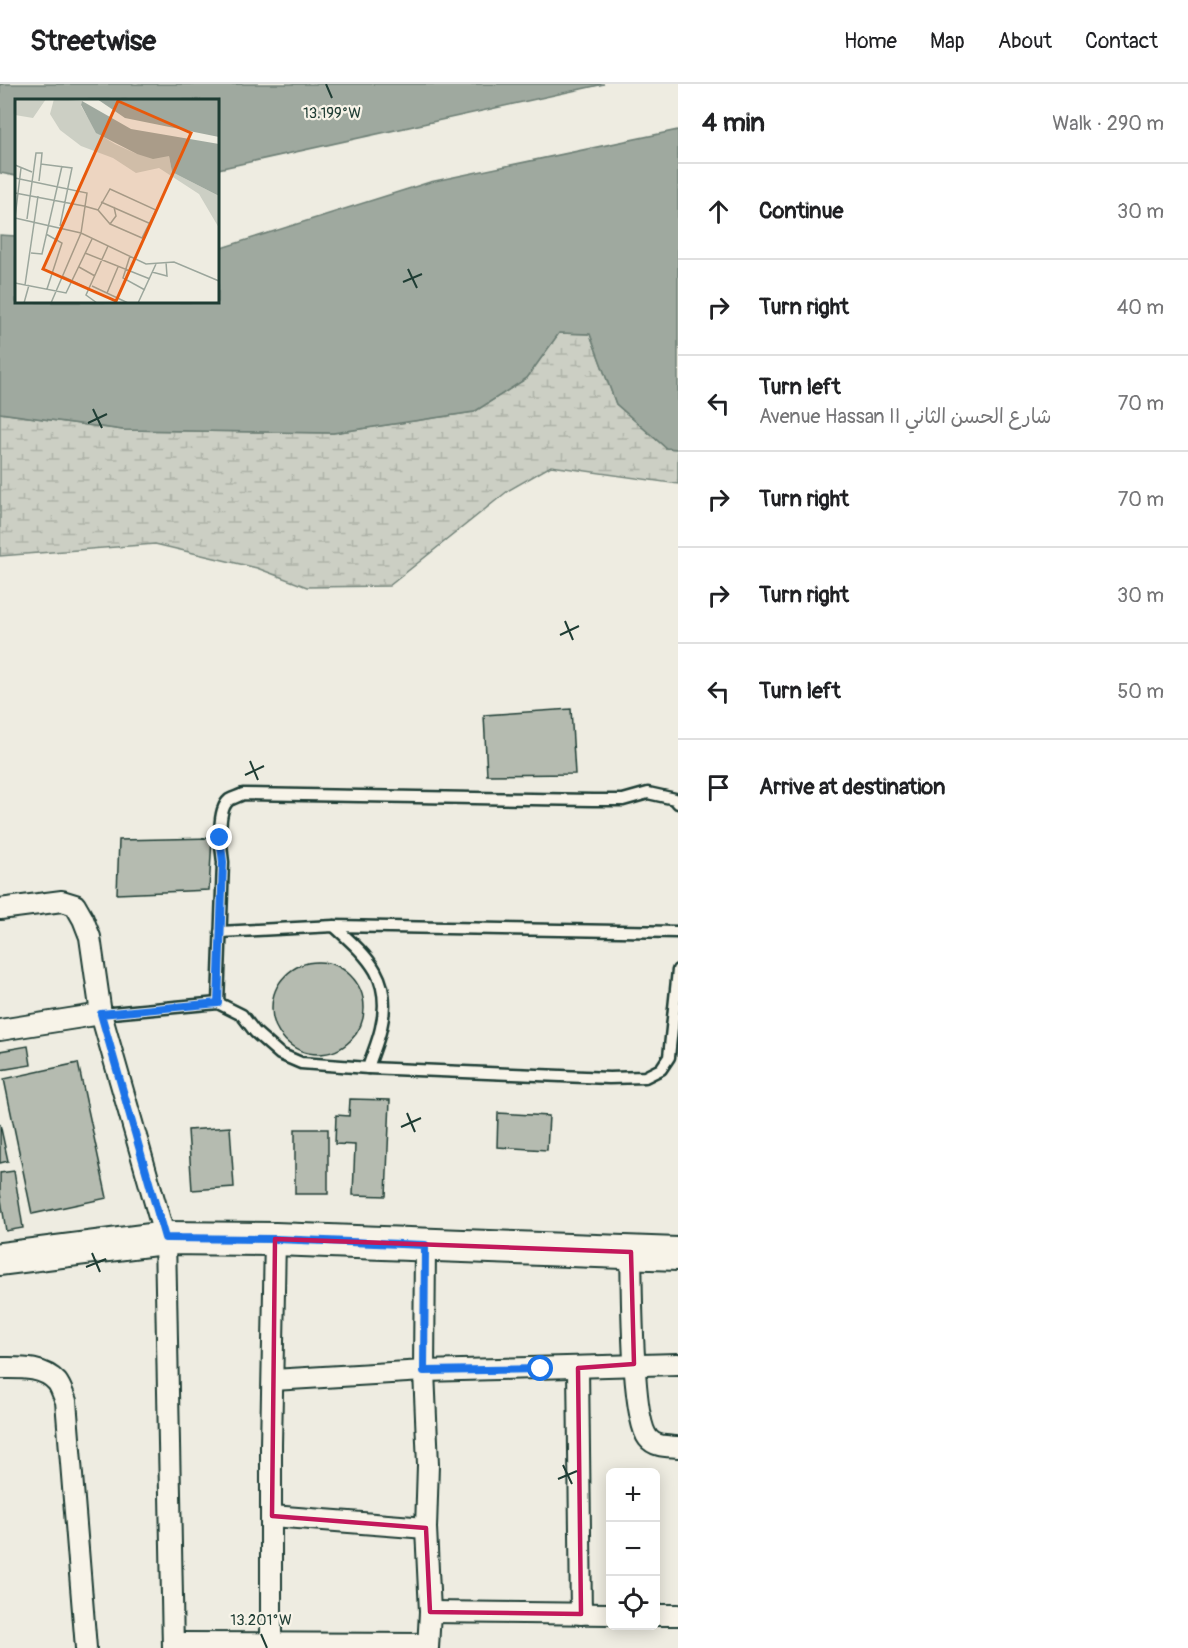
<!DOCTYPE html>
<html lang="en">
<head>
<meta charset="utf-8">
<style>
	body { margin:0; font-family:Pangolin,"Playpen Sans Arabic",sans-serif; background:#f2f2f2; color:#202124 }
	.controls { position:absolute; right:18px; bottom:18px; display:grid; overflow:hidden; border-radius:9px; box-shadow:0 3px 15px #0003 }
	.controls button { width:54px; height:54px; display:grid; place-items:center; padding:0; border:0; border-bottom:2px solid #e0e0e0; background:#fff; color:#202124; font:30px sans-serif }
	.stop { position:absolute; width:18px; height:18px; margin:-14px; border:4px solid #1a73e8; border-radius:50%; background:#fff }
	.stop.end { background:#1a73e8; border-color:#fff; box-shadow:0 2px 6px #0008 }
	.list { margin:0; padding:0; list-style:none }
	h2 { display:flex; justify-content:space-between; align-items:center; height:78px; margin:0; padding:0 24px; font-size:26px }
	h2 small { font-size:20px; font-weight:400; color:#757577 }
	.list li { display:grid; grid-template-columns:39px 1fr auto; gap:18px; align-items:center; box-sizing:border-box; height:96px; padding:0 24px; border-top:2px solid #e0e0e0 }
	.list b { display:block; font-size:22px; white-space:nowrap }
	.list p { margin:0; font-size:20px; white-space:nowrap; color:#757577 }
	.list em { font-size:20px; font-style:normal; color:#757577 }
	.icon { flex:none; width:33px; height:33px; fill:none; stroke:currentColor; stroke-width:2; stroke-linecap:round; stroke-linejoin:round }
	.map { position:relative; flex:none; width:678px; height:1564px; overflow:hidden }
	header { display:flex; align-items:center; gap:36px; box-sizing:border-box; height:84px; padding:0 30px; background:#fff; border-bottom:2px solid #e0e0e0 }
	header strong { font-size:28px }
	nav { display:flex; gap:33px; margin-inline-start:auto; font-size:21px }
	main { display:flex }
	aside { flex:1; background:#fff }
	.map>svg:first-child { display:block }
	.wetland { fill:url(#wetland-marsh); stroke:#76867c; stroke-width:1.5 }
	.water { fill:#9fa99f; stroke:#6c7e74; stroke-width:1.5 }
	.building { fill:#b5bbb0; stroke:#1f3d34; stroke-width:1.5 }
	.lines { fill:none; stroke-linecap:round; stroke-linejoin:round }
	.lane-casing { stroke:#1f3d34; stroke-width:15 }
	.street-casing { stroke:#1f3d34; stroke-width:24 }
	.primary-casing { stroke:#1f3d34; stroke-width:36 }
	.lane { stroke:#f7f3e8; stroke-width:10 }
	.street { stroke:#f7f3e8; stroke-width:20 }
	.primary { stroke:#f7f3e8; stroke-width:32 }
	.route { stroke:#1a73e8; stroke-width:8 }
	.marked { fill:none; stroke:#c2185b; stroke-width:4.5; stroke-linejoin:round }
	.ticks { fill:none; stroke:#1f3d34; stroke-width:2 }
	.inset-road { fill:none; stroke:#9ba69c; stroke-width:1.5 }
	.view { fill:#e8590c; fill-opacity:0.15; stroke:#e8590c; stroke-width:3 }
	.inset-edge { fill:none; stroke:#1f3d34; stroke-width:3 }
	.ticks-label { font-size:15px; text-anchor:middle; fill:#1f3d34; stroke:#f7f3e8; stroke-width:4.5; stroke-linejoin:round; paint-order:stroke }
</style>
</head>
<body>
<header>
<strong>Streetwise</strong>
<nav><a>Home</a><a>Map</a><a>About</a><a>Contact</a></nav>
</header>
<main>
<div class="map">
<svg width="678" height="1564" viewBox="0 0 678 1564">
	<defs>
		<pattern id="wetland-marsh" width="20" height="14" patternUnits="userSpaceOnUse" patternTransform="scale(1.5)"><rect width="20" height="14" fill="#cccfc4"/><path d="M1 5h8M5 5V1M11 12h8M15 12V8" fill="none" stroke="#afb3a9"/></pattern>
	</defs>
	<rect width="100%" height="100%" fill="#eeece1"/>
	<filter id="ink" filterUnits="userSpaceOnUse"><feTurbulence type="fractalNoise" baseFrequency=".0167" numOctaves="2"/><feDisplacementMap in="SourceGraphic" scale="12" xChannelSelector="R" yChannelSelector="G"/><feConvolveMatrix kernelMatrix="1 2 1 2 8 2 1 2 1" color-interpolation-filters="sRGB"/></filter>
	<g filter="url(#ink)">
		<polygon class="wetland" points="559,249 590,250 616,320 666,364 678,365 678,400 551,382 509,406 389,502 307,503 257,484 155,460 0,472 0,329 123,346 333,349 474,328 527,294"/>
		<g class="water">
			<polygon points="0,0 604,0 218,85 218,16 16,16 16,92 0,89"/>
			<polygon points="678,46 678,365 666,364 616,320 590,250 559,249 527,294 474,328 333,349 123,346 0,329 0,151 16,152 16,218 218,218 218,165 430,98"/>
		</g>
		<g class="building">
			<polygon points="571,625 575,690 487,691 484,631"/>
			<polygon points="212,754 209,806 117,810 119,756"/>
			<circle cx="318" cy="924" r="46"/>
			<polygon points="28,962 31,981 0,986 0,967"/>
			<polygon points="78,979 107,1114 32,1130 4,995"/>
			<polygon points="350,1015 390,1016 386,1112 353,1111 355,1061 335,1060 336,1031 349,1032"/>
			<polygon points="498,1029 549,1032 547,1066 497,1063"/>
			<polygon points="0,1040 8,1077 0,1079"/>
			<polygon points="230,1043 234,1103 192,1106 188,1046"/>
			<rect x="295" y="1045" width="33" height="65"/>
			<polygon points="14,1087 23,1144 6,1147 0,1109 0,1089"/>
		</g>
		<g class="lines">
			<g class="lane-casing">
				<g id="lane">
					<polyline points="220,848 334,842 678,848"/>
					<path d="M218,919L223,778C221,763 216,727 229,716C233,714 239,712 243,710L593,716H623L648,709L675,715L678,719"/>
					<path d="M101,930L218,919L242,931L255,948L280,970L301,979L368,984C372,971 378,958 381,944C393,894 368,873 334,842"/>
					<polyline points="368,984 609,994 645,993 661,985 669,973 678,886"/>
				</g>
			</g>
			<g class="street-casing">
				<g id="street">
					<polyline points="0,825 62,817 75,821 83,835 90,853 101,930 165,1154 173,1564"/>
					<polyline points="0,946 101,930"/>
					<polyline points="425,1161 424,1287 428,1381 426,1444 430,1528 428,1564"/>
					<path d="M631,1168C632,1201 631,1333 648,1354C655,1363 667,1362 678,1363"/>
					<path d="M0,1284C19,1284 43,1282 57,1298C61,1303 63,1311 66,1317L86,1564"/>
					<polyline points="578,1284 581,1530"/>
					<polyline points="273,1296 424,1287 678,1280"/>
					<polyline points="272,1432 426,1444"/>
					<polyline points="430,1528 610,1530"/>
					<polyline points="656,1531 678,1531"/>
					<polyline points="173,1559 428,1560"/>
					<polyline points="271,1564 271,1361 275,1155"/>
				</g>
			</g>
			<g class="primary-casing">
				<polyline id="primary" points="0,1175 165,1154 275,1155 678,1170"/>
			</g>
			<use href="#lane" class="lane"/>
			<use href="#street" class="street"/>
			<use href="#primary" class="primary"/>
		</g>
	</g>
	<g class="lines" filter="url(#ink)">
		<polyline class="route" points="220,754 223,778 218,919 101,930 165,1154 275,1155 425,1161 424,1287 541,1285"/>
	</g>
	<path class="marked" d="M275,1155L631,1168L634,1280L578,1284L581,1530L430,1528L426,1444L272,1432Z"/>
	<path class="ticks" d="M326,0L332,14M408,185L417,204M403,198L422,190M93,325L102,344M88,339L107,330M565,537L573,556M560,551L579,542M250,677L258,696M245,691L264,682M407,1029L415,1048M401,1043L421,1034M92,1169L100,1188M86,1183L106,1175M563,1381L572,1400M558,1395L577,1387M261,1550L267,1564"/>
	<g transform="translate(15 15)">
		<rect width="204" height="204" fill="#eeece1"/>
		<path d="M0,0H31L18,19L0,16ZM39,0L67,2L66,7L82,34L100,45L122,55L154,57L157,73L204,97V129L184,95L144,69L121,74L98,59L66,47L45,31L35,15Z" fill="#cccfc4"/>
		<path d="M82,0H204V38L110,19ZM67,2L116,30L204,45V97L157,73L154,57L138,60L122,55L81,34L66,6Z" fill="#9fa99f"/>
		<path class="inset-road" d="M0,66L17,73M0,79L72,94L66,134L36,204M24,82L26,65L57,69L45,127M0,94L69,107L83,111L95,125L101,117L99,108M86,103L136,125M83,111L95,90L141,111L127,139L95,125M0,119L6,69M0,119L66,134L131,165L159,163L204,182M12,120L21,54H27L26,65M31,135L47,144L32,190M16,154L27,155L47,67M70,154L135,180M115,157L108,179L130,191M64,168L80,177M137,173L152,177L151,163M47,177L74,190M0,184L51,194L77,140M10,186L23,97M77,187L113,204M92,194L103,168M9,204L14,186M82,204L71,196L93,147M123,204L141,165"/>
		<path class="view" d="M103,2L176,34L101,202L28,170Z"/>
		<rect width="204" height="204" class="inset-edge"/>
	</g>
	<g class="ticks-label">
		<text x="332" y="34">13.199°W</text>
		<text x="261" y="1541">13.201°W</text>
	</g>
</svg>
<div class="controls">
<button>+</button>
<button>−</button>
<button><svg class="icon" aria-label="locate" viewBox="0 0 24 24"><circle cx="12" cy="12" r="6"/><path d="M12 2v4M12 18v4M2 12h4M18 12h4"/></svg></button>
</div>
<div class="stop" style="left:541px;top:1285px"></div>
<div class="stop end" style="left:220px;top:754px"></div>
</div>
<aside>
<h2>4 min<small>Walk · 290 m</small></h2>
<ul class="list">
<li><svg class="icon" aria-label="ahead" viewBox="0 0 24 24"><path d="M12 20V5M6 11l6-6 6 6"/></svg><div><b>Continue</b></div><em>30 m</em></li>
<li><svg class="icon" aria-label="right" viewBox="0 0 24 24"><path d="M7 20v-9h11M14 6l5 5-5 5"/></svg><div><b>Turn right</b></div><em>40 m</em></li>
<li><svg class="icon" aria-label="left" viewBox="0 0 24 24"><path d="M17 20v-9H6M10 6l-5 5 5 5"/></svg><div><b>Turn left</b><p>Avenue Hassan II شارع الحسن الثاني</p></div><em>70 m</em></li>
<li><svg class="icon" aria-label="right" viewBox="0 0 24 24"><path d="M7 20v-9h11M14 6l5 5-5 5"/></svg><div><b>Turn right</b></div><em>70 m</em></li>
<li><svg class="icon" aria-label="right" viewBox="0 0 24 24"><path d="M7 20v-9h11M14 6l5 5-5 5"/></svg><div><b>Turn right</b></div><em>30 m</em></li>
<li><svg class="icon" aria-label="left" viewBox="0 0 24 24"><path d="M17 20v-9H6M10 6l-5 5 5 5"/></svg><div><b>Turn left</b></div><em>50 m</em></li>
<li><svg class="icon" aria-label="arrive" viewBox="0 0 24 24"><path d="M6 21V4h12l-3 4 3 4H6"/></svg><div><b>Arrive at destination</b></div></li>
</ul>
</aside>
</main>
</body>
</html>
